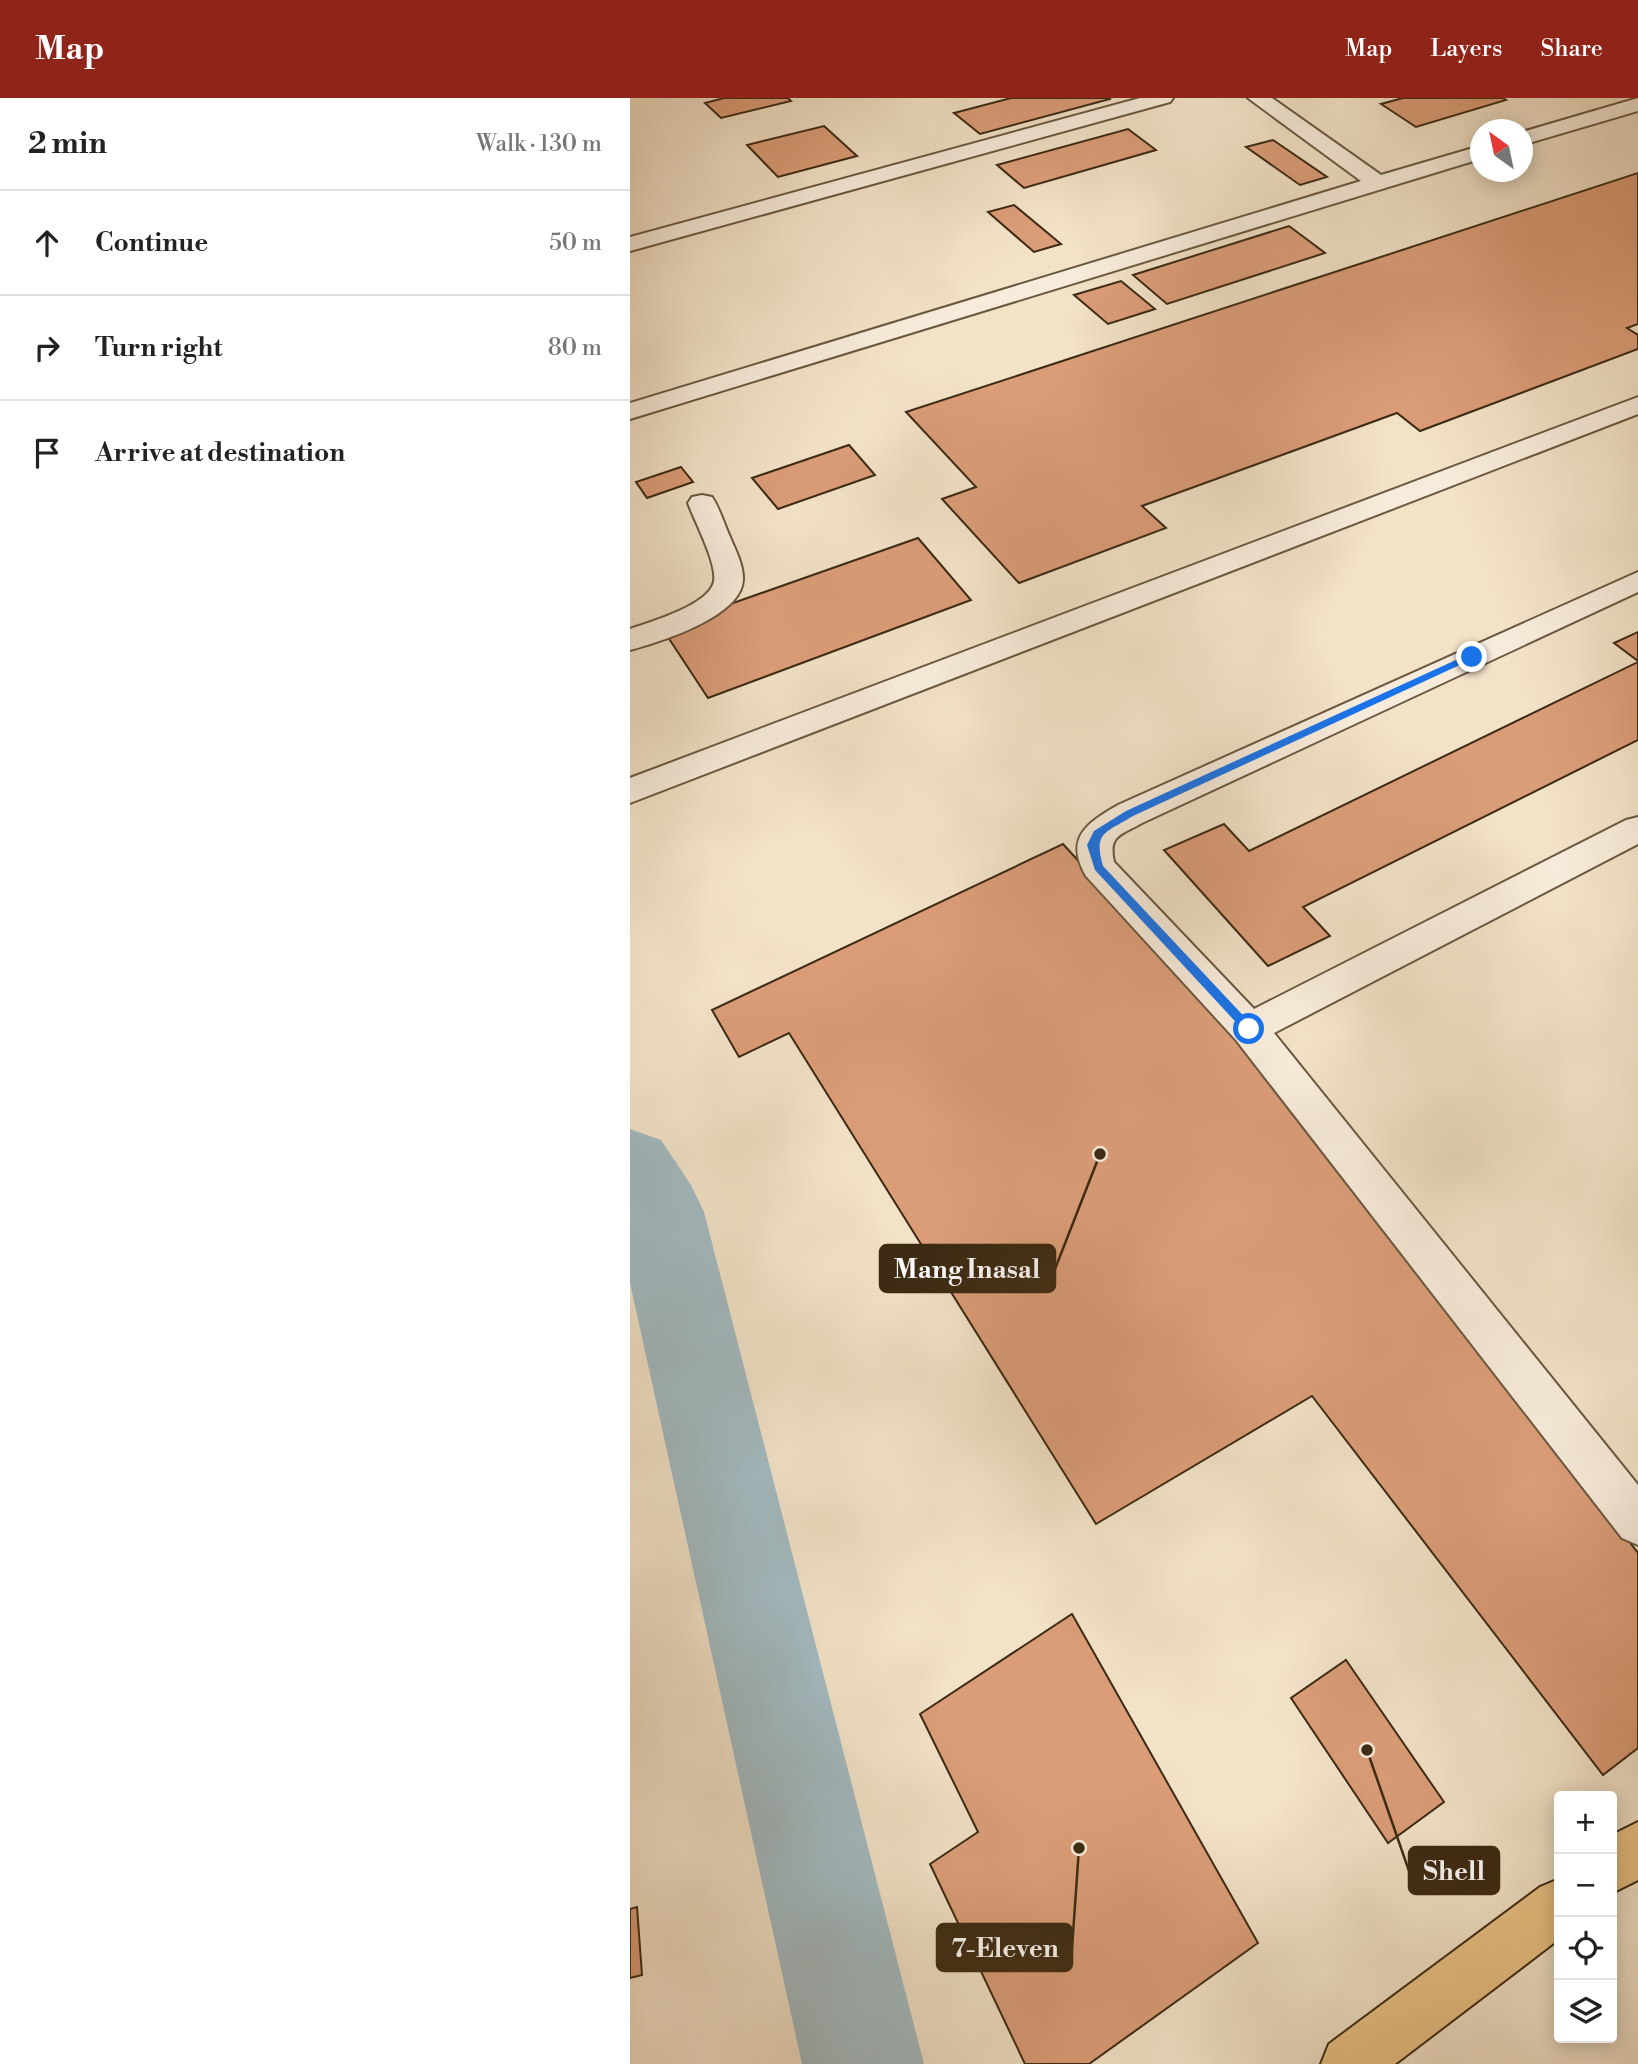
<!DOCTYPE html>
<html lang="en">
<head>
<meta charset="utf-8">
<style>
	body { margin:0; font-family:"Libre Bodoni",serif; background:#f6f6f6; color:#222 }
	.controls { position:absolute; right:21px; bottom:21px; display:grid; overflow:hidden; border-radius:7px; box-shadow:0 4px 18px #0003 }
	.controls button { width:63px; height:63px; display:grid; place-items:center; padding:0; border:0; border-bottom:2px solid #e0e0e0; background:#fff; color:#222; font:35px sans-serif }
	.compass { position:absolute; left:840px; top:21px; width:63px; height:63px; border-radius:50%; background:#fff; box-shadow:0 4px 18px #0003; rotate:327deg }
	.stop { position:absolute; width:21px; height:21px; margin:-16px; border:5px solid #1a73e8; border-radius:50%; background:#fff }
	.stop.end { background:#1a73e8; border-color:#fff; box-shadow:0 2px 7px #0008 }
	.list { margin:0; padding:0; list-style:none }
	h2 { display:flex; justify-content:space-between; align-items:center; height:91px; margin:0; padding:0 28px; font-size:30px }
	h2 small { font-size:23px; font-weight:400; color:#767676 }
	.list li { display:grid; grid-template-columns:46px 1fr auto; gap:21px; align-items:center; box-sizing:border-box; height:105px; padding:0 28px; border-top:2px solid #e0e0e0 }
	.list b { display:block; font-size:26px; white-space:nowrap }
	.list em { font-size:23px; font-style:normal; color:#767676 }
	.icon { flex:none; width:38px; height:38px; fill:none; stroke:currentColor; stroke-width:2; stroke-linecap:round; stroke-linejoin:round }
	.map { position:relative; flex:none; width:1008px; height:1966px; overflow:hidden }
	header { display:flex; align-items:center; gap:42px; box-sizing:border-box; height:98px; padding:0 35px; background:#8f2418; color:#fff }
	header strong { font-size:33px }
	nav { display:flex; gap:38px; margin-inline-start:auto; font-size:24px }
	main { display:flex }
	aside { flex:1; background:#fff }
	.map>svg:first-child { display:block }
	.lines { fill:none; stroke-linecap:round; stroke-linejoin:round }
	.river { fill:#a2bac1; fill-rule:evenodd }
	.building { fill:#db9d78; stroke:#3c2a13; stroke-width:2 }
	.minor-casing { stroke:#6a5840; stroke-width:4 }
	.major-casing { stroke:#3c2a13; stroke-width:4 }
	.minor { fill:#f7ecdb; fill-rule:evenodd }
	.major { fill:#e9c184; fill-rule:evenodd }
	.route { fill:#1a73e8 }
	.leader { fill:none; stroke:#3c2a13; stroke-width:2.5 }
	.callout-dot { fill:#3c2a13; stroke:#f7ecdb; stroke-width:2.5 }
	.callout { fill:#3c2a13; stroke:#3c2a13; stroke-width:2.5 }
	.callout-label { font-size:26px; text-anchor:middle; font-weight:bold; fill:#fff }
</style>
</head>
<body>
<header>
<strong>Map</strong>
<nav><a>Map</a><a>Layers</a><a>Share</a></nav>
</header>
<main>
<aside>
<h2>2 min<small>Walk · 130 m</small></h2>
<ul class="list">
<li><svg class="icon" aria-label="ahead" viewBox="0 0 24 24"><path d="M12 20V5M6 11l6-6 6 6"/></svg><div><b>Continue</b></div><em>50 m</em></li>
<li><svg class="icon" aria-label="right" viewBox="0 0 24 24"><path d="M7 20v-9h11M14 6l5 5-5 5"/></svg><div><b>Turn right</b></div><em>80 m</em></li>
<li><svg class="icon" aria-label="arrive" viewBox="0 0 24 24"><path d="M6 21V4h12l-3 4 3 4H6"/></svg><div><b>Arrive at destination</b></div></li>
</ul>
</aside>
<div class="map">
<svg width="1008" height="1966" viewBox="0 0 1008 1966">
	<rect width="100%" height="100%" fill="#f2e2c8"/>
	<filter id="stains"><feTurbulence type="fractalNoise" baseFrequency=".00286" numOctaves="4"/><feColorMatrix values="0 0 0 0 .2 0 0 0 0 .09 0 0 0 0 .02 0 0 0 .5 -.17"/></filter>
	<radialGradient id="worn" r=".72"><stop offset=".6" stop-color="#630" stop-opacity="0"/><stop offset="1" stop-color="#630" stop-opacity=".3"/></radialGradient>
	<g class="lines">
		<polygon class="river" points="0,1031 31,1042 61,1087 74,1114 294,1966 172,1966 0,1185"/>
	</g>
	<g class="building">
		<polygon points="94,0 158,0 161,3 91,20 75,5"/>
		<polygon points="381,0 479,0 480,1 350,36 324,15"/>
		<polygon points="773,0 873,0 876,2 786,29 751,6"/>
		<polygon points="194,28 227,58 148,79 117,47"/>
		<polygon points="498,31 526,52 394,90 367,67"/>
		<polygon points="643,42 697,79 670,87 616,49"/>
		<polygon points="1008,75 1008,226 997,230 1008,237 1008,251 790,333 767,315 512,408 536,430 389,485 312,401 346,389 276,314"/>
		<polygon points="384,107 431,146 404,154 358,114"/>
		<polygon points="659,128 695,155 537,206 503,177"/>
		<polygon points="491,183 525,211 478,226 444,197"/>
		<polygon points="219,347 245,377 148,411 122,380"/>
		<polygon points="51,369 63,384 17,400 6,384"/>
		<polygon points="288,440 341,502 78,600 32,530"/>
		<polygon points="1008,534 1008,563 984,545"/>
		<polygon points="1008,564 1008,642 673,809 700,838 638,868 534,752 594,726 619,753"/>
		<polygon points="433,746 609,939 1008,1455 1008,1650 973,1677 682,1298 466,1426 159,935 109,959 82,912"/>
		<polygon points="442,1516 628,1845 459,1966 395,1966 300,1766 348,1734 290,1616"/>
		<polygon points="716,1562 814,1704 758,1745 661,1600"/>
		<polygon points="7,1809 12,1877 0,1880 0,1811"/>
	</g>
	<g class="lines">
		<g class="minor-casing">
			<g id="minor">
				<polygon points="510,0 543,0 540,4 0,153 0,139"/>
				<polygon points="618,0 642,0 751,77 850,48 850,61 0,321 0,305 731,83"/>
				<polygon points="1008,0 1008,13 892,47 892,34"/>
				<polygon points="1008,299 1008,316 0,705 0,680"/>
				<path d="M72,397L82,399C90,411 94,426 100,439C105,451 113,466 113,480C114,518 30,544 0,552V531C20,524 80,507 84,483C87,465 65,424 58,405L62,399Z"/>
				<path d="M1008,474V494L512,725C491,737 478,737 484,764L624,911L996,722L1008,719V746L644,935L1008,1387V1447L992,1440L606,942L456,778C434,740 457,725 488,707Z"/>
			</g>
		</g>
		<g class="major-casing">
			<g id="major">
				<polygon points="1008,1724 1008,1782 982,1795 982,1737"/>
				<polygon points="929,1781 929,1841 765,1966 691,1966 699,1946 910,1789"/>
			</g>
		</g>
		<use href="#minor" class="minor"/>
		<use href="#major" class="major"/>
	</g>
	<path class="route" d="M839,556L847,559L503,718C476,735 463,733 473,768L623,928V934H615L465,772L457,747L464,733L496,713Z"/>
	<path class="leader" d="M470 1056L425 1171M737 1652L779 1773M449 1750L442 1850"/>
	<g class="callout-dot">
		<circle cx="470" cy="1056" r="7"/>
		<circle cx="737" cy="1652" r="7"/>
		<circle cx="449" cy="1750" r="7"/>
	</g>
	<g class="callout">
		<rect x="250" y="1147" width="175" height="47" rx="7"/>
		<rect x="779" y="1749" width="90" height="47" rx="7"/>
		<rect x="307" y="1826" width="135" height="47" rx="7"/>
	</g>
	<g class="callout-label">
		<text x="337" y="1180">Mang Inasal</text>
		<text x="824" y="1782">Shell</text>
		<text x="375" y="1859">7-Eleven</text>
	</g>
	<rect width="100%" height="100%" filter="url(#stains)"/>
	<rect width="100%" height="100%" fill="url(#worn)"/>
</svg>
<div class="controls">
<button>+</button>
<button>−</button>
<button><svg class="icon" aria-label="locate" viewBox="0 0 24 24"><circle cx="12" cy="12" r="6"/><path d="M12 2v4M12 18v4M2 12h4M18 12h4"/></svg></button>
<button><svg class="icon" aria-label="layers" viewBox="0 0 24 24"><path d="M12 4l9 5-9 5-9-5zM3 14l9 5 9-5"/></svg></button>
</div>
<svg class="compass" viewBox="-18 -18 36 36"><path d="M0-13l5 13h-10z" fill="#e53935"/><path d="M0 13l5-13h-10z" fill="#767676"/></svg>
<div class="stop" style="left:619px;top:931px"></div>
<div class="stop end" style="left:842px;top:559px"></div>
</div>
</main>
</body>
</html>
